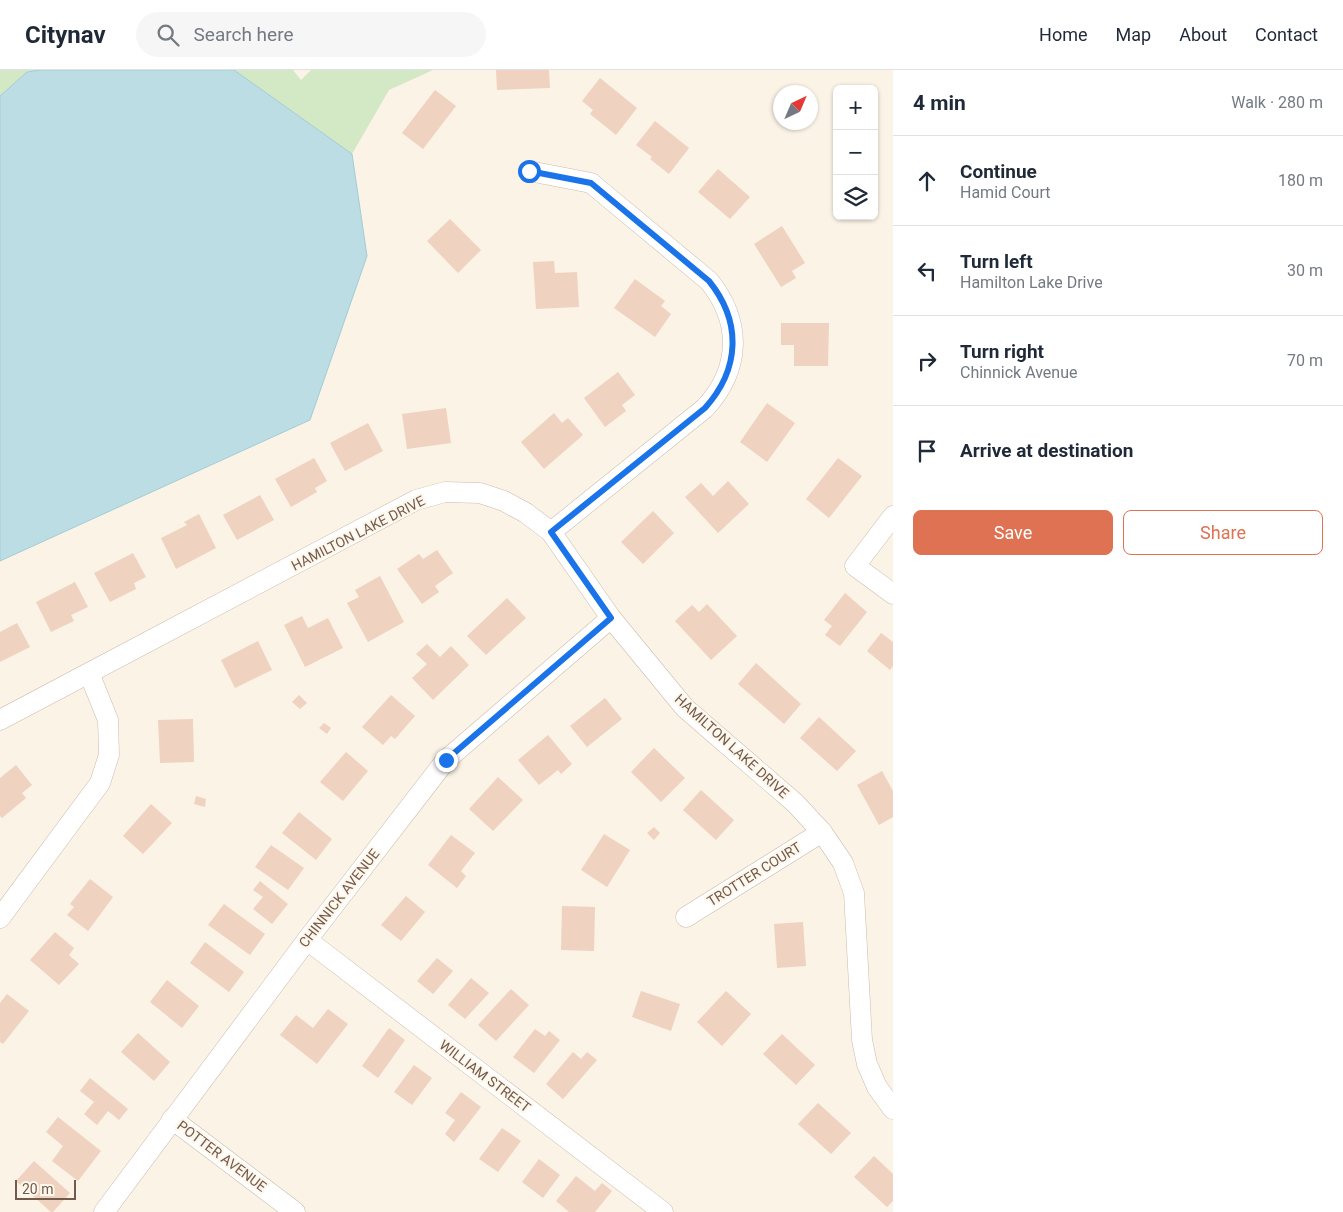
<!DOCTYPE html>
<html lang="en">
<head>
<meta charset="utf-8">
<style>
	body { margin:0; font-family:Roboto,sans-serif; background:#f6f6f7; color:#1f2937 }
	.controls { position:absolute; right:15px; top:15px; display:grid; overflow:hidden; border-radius:8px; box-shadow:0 1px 4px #0004 }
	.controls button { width:45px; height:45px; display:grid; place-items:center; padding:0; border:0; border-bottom:1px solid #e0e1e3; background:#fff; color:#1f2937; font:25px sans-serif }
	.compass { position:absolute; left:773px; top:15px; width:45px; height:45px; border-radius:50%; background:#fff; box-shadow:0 1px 4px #0004; rotate:44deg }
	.scale { position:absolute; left:15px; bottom:12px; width:61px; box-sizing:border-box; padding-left:5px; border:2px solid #735a4c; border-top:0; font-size:14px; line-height:18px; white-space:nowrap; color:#735a4c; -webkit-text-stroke:4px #fef7ec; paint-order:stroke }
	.stop { position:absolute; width:15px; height:15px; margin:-11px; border:4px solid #1a73e8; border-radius:50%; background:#fff }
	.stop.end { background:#1a73e8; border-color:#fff; box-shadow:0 1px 5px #0008 }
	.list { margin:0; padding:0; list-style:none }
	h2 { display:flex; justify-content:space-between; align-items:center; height:65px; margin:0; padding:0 20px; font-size:21px }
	h2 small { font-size:16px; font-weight:400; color:#747a83 }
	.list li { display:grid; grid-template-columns:32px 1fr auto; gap:15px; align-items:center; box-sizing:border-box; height:90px; padding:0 20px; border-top:1px solid #e0e1e3 }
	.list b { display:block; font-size:19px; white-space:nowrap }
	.list p { margin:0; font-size:16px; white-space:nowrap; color:#747a83 }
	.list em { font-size:16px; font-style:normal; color:#747a83 }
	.actions { display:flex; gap:10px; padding:15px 20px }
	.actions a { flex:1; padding:11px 0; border:1px solid #de7252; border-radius:8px; text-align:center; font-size:18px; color:#de7252 }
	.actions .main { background:#de7252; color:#fff }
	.icon { flex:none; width:28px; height:28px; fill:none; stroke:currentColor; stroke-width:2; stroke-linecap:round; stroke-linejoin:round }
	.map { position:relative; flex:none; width:893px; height:1142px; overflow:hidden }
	header { display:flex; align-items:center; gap:30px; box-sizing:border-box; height:70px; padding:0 25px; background:#fff; border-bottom:1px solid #e0e1e3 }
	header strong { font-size:24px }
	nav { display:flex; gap:28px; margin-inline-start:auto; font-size:18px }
	.search { width:350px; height:45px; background:#f6f6f7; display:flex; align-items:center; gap:12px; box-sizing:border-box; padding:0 18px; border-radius:28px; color:#747a83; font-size:19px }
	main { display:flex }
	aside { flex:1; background:#fff }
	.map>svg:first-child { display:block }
	.green { fill:#d3e8c5 }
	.water { fill:#bbdde3; stroke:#a2ccd5 }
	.building { fill:#efd2bf }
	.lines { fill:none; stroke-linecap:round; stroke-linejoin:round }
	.minor-casing { stroke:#ccbbad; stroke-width:21 }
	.minor { stroke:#fff; stroke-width:20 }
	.route { stroke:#1a73e8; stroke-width:6 }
	.labels { text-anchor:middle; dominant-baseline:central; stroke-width:4.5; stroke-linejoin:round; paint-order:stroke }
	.street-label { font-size:14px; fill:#735a4c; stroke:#fef7ec }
</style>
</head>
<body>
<header>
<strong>Citynav</strong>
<div class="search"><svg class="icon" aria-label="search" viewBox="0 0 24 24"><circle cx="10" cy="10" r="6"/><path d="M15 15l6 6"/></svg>Search here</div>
<nav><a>Home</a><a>Map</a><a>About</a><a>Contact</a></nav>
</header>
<main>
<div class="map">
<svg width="893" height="1142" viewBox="0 0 893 1142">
	<rect width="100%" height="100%" fill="#fbf3e6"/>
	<g class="green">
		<polygon points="0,0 40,0 27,2 0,26"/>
		<polygon points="234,0 293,0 301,10 311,0 433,0 389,20 352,84"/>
	</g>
	<polygon class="water" points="40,0 234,0 352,84 367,186 310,350 0,491 0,26 27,2"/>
	<g class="building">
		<polygon points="496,0 549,0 550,18 497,20"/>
		<polygon points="600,8 637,38 616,65 590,44 593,40 582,31"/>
		<polygon points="435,20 456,36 423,79 402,63"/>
		<polygon points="655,51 689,78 669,104 650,89 652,87 636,75"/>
		<polygon points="718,99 750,127 730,149 698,122"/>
		<polygon points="450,149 481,180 458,203 427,171"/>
		<polygon points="782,156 805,193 792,201 796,208 781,217 754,174"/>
		<polygon points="554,191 555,203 577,202 579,237 536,239 533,192"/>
		<polygon points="635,209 665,231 661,236 671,244 655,267 614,238"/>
		<polygon points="781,253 829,253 828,296 794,296 794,275 781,275"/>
		<polygon points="618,302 635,325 622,335 626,341 605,357 584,328"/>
		<polygon points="767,333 795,353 767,392 740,372"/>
		<polygon points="446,338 451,373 407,379 402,344"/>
		<polygon points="554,343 562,353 568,348 583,365 544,399 521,372"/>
		<polygon points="368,353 383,381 345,401 330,373"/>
		<polygon points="314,388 327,411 315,418 317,422 291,437 275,409"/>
		<polygon points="838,388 862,406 829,448 806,429"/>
		<polygon points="728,411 749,434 718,463 685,427 701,413 713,426"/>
		<polygon points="260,425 274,450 237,470 223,445"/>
		<polygon points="653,441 674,463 643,494 621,472"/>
		<polygon points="199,444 216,478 176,499 161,468 187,455 184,452"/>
		<polygon points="437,480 453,503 435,516 439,522 422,534 397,499 419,484 423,489"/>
		<polygon points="133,483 146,507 134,513 136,519 110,532 94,503"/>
		<polygon points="380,506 404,552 368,572 347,533 359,527 355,520"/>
		<polygon points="75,512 88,537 71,545 74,551 51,562 36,532"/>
		<polygon points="845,523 867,542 840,576 825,565 832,556 824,550"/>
		<polygon points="507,528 526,548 486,585 467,566"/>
		<polygon points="707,534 737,566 711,590 675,551 692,535 699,542"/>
		<polygon points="302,546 308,558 328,548 343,578 305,597 284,555"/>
		<polygon points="17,553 30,577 0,592 0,562"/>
		<polygon points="881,563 893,572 893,596 890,600 867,581"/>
		<polygon points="258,571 272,600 235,618 221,590"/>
		<polygon points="427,574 440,587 451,576 469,595 433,630 412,608 427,594 416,584"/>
		<polygon points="756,593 801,634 784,654 738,614"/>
		<polygon points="299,625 307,633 300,639 292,632"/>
		<polygon points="391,625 415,646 395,669 391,666 383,675 362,657"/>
		<polygon points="605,628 622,649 587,677 570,656"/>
		<polygon points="819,647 856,681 837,701 800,668"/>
		<polygon points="193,649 194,692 160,693 158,650"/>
		<polygon points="324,653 331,658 327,664 319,658"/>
		<polygon points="548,665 572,694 561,704 558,700 539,715 518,690"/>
		<polygon points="654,678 685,708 661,732 631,702"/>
		<polygon points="346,682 368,701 343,731 320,712"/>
		<polygon points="16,695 32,715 22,723 26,728 2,748 0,746 0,708"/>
		<polygon points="882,701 893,721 893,747 879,755 857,715"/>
		<polygon points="498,707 523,730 493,761 469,739"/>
		<polygon points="701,720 734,750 716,770 683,740"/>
		<polygon points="196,726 206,729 205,737 194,734"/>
		<polygon points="151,734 172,753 143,784 123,766"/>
		<polygon points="299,742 332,769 316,790 282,763"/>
		<polygon points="654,757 660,763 654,770 647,763"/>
		<polygon points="604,764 630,780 607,817 581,800"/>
		<polygon points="451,765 475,783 461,801 466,806 457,818 428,795"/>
		<polygon points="271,775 304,798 288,820 255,797"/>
		<polygon points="90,809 113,827 88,861 67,845 74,837 70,834"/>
		<polygon points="260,811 288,834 272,854 253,839 263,827 253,820"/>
		<polygon points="406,826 425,842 401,871 381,855"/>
		<polygon points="224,834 265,864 250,885 208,855"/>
		<polygon points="562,836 595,837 594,881 561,880"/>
		<polygon points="803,852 806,896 777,898 774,854"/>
		<polygon points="55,862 74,878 69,885 79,894 59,915 30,890"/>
		<polygon points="205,872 244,902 229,922 190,893"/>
		<polygon points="437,888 453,901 433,924 417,911"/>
		<polygon points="471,908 489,923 465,949 448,935"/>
		<polygon points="167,910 199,936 182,958 150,932"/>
		<polygon points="511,919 529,935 496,971 478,955"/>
		<polygon points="641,921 680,934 671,961 632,947"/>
		<polygon points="726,921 751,944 722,976 697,952"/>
		<polygon points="7,924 29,941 3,974 0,972 0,933"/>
		<polygon points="328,939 348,954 317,994 280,965 296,945 313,958"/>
		<polygon points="389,958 405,970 378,1008 362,996"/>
		<polygon points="535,959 545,966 549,961 560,970 534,1003 513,987"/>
		<polygon points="138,963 170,992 154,1011 121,982"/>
		<polygon points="782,964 815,995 796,1015 763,984"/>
		<polygon points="573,982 581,989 587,982 597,990 563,1029 546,1014"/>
		<polygon points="414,995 432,1008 412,1035 394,1022"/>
		<polygon points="90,1008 128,1039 119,1050 108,1041 97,1055 84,1044 94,1032 80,1021"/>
		<polygon points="461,1022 481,1037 454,1072 445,1064 455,1050 445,1043"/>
		<polygon points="818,1033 851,1063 831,1084 798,1054"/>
		<polygon points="58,1047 101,1081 78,1111 52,1091 63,1076 46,1062"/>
		<polygon points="502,1058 521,1071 498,1102 479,1089"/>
		<polygon points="874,1086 893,1104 893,1131 887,1137 854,1107"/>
		<polygon points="539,1089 560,1105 543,1128 522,1112"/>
		<polygon points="34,1091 70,1123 53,1142 51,1142 16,1111"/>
		<polygon points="576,1106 595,1121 602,1113 612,1121 595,1142 569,1142 556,1131"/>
	</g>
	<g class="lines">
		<g class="minor-casing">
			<g id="minor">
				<path d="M529,101L591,113L709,211C742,252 741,299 705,338L551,462"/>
				<polyline points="893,446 855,496 893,524"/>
				<polyline points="0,650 416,430 445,422 480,423 504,431 526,443 551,462 611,548 685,638 795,733 822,762 843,793 854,823 862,970 867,994 877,1017 893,1039"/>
				<polyline points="686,847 822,762"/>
				<polyline points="0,848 100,713 109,685 108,650 89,603"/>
				<polyline points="307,870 663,1142"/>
				<polyline points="172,1049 295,1142"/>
				<polyline points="104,1142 307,870 446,690 611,548"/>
			</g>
		</g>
		<use href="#minor" class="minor"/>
	</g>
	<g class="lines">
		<path class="route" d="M446,690L611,548L551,462L705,338C740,299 742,252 709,211L591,113L529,101"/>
	</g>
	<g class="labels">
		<g class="street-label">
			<text transform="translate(358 463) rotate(-27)">HAMILTON LAKE DRIVE</text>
			<text transform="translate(732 676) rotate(42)">HAMILTON LAKE DRIVE</text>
			<text transform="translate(754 804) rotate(-32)">TROTTER COURT</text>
			<text transform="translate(339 828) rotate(-52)">CHINNICK AVENUE</text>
			<text transform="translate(485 1006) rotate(37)">WILLIAM STREET</text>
			<text transform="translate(222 1086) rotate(37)">POTTER AVENUE</text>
		</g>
	</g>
</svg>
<div class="controls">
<button>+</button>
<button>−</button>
<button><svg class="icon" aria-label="layers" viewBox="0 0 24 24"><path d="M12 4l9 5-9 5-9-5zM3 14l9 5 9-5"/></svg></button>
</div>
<svg class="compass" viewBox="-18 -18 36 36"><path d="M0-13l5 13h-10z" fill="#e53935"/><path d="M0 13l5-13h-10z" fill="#747a83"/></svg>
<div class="scale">20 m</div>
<div class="stop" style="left:529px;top:101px"></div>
<div class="stop end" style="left:446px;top:690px"></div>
</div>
<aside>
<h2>4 min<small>Walk · 280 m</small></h2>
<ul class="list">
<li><svg class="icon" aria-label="ahead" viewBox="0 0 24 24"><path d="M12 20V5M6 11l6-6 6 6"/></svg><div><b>Continue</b><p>Hamid Court</p></div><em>180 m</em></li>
<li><svg class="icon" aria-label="left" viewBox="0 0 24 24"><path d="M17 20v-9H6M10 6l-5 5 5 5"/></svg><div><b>Turn left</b><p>Hamilton Lake Drive</p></div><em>30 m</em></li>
<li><svg class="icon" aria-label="right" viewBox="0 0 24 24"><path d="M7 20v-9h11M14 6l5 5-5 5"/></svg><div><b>Turn right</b><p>Chinnick Avenue</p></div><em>70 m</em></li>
<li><svg class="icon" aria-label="arrive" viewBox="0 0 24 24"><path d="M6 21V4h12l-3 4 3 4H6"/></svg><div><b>Arrive at destination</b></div></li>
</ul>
<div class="actions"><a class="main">Save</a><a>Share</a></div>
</aside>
</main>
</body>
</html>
